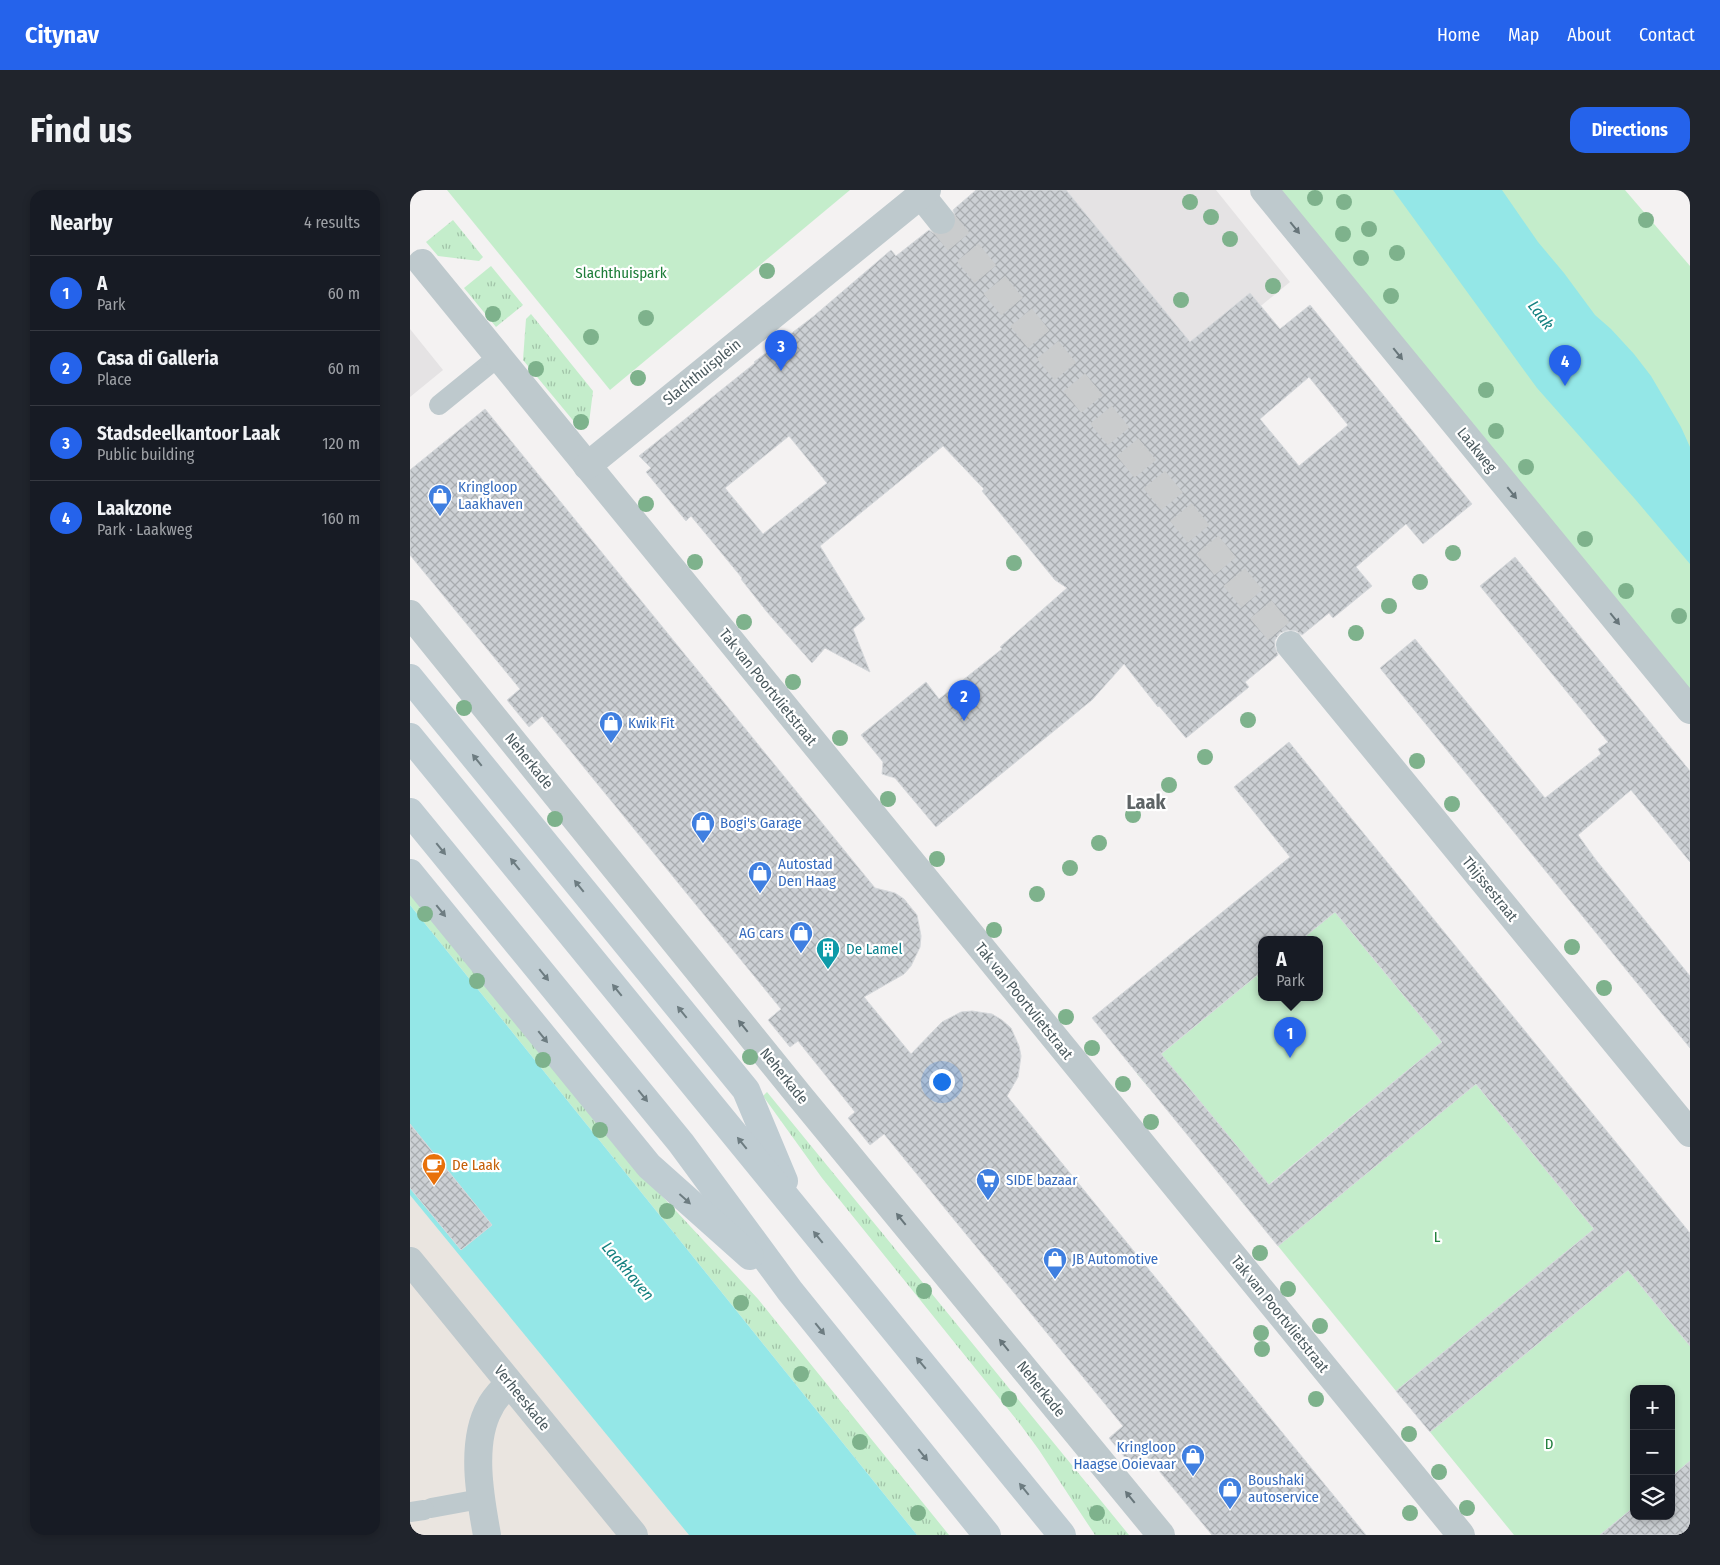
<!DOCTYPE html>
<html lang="en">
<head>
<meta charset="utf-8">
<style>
	body { margin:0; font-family:"Fira Sans Condensed",sans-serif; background:#20242c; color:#f1f3f6 }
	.controls { position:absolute; right:15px; bottom:15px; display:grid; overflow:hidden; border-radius:10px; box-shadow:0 2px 8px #0003 }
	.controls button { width:45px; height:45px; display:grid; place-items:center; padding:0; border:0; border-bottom:1px solid #363941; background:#171b24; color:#f1f3f6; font:25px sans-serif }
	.you { position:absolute; left:531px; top:891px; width:18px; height:18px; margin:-12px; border:4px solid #fff; border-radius:50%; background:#1a73e8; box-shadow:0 0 0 8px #1a73e833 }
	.badge { display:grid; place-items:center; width:32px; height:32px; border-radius:50%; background:#2563eb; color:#fff; font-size:16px; font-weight:700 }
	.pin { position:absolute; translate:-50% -41px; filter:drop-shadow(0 1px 2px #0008) }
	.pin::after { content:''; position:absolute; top:26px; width:18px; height:15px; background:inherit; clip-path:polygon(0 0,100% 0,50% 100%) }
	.popup { position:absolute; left:848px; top:746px; width:65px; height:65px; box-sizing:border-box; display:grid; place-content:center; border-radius:10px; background:#171b24; filter:drop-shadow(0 1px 4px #0005); font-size:16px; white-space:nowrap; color:#9ea1a6 }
	.popup b { font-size:19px; color:#f1f3f6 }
	.popup::after { content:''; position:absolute; left:50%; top:100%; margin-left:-10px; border:10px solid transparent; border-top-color:#171b24 }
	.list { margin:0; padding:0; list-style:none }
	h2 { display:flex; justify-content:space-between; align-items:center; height:65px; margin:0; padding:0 20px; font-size:21px }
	h2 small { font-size:16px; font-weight:400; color:#9ea1a6 }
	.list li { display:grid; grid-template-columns:32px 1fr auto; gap:15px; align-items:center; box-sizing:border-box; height:75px; padding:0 20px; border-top:1px solid #363941 }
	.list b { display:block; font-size:19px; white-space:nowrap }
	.list p { margin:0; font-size:16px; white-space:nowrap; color:#9ea1a6 }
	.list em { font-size:16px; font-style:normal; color:#9ea1a6 }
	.icon { flex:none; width:28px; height:28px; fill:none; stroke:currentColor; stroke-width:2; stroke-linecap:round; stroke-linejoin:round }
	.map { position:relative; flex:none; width:1280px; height:1345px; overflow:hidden; border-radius:15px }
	header { display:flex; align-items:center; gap:30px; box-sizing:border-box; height:70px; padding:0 25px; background:#2563eb; color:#fff }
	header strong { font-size:24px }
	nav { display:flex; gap:28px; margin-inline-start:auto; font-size:18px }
	.intro { display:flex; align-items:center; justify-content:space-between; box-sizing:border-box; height:120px; padding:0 30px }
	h1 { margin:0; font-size:35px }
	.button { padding:12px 22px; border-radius:15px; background:#2563eb; color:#fff; font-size:18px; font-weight:700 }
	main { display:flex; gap:30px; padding:0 30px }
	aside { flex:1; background:#171b24; border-radius:15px; box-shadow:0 2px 8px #0003 }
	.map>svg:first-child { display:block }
	.commercial { fill:#eae5e0 }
	.education { fill:#e5e3e4 }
	.grass { fill:url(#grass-tufts) }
	.green { fill:#c4edcb }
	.water { fill:#94e7e7 }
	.building { fill:url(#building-cross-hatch); stroke:#d6d9dc; fill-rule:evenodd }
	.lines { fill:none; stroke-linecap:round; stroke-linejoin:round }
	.street-tunnel { stroke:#cacccd; stroke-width:28; stroke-dasharray:28 14; stroke-linecap:butt }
	.lane { stroke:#bec9cd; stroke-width:20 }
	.street { stroke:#bec9cd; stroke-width:28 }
	.secondary { stroke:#bfccd2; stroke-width:28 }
	.tree { fill:#7eb28c }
	.oneway { fill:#67757a }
	.oneway2 { fill:#6d7c81 }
	.labels { text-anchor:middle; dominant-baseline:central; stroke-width:4.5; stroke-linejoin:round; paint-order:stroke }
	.park-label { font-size:15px; fill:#1e7d39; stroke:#fff }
	.street-label { font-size:15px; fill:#4a595e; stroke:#fff }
	.shop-label { font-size:15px; fill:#366cbe; stroke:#fff; text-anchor:start }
	.culture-label { font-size:15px; fill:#0d838f; stroke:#fff; text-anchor:start }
	.food-label { font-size:15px; fill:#c56008; stroke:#fff; text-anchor:start }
	.water-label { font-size:16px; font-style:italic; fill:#158180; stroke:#fff }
	.district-label { font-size:20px; font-weight:bold; fill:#5e6466; stroke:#fff }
</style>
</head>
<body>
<header>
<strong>Citynav</strong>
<nav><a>Home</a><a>Map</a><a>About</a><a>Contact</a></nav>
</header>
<div class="intro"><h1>Find us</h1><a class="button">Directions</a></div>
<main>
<aside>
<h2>Nearby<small>4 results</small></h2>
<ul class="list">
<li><span class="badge">1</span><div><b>A</b><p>Park</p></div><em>60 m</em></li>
<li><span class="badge">2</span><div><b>Casa di Galleria</b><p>Place</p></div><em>60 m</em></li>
<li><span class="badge">3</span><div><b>Stadsdeelkantoor Laak</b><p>Public building</p></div><em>120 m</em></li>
<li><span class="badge">4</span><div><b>Laakzone</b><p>Park · Laakweg</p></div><em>160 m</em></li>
</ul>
</aside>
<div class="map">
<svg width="1280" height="1345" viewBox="0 0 1280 1345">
	<defs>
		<pattern id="grass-tufts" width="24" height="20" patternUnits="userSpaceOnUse" patternTransform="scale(1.25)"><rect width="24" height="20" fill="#c4edcb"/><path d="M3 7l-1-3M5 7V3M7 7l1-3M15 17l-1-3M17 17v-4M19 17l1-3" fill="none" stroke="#a1c3a8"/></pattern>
		<pattern id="building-cross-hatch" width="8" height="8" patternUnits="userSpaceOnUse" patternTransform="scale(1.25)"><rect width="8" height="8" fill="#ccd0d4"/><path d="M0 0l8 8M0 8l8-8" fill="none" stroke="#a8acaf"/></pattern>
	</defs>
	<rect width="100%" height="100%" fill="#f4f2f2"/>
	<polygon class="commercial" points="0,912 338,1345 0,1345"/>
	<g class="education">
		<polygon points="580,0 806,0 880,92 745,203"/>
		<polygon points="0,139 33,180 0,207"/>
	</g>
	<g class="grass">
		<polygon points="43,30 73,67 69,71 28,66 16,52"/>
		<polygon points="81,76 113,115 86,137 54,98"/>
		<polygon points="121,124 183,201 179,233 171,240 113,170 116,129"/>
		<polygon points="0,694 239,992 348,1109 539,1345 507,1345 0,715"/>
		<polygon points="357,902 719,1345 685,1345 629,1260 610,1234 412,988 353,906"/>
	</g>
	<g class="green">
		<polygon points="37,0 440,0 200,200"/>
		<polygon points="869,0 1215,0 1280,76 1280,503"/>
		<polygon points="925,722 1032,852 834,1015 823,1000 847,981 773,891 749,910 727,884 851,782 851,807 909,807 909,749 892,749"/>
		<polygon points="1066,894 1184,1039 986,1201 868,1056"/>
		<polygon points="1218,1080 1280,1156 1280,1271 1261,1287 1261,1199 1224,1199 1224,1317 1190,1345 1104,1345 1020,1242"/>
	</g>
	<g class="water">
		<polygon points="983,0 1092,0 1128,52 1154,83 1185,125 1201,139 1224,164 1241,186 1271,237 1280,257 1280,374 1225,309 1127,198"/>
		<polygon points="0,715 507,1345 279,1345 0,1005"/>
	</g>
	<g class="building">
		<path d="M566,0H656L780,152L840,103L870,139L900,115L1062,314L1013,354L996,334L946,377L962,396L923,428L919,423L892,445L886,441L878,440L870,443L865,450V457L868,465L835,492L839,497L776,548L749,516L748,517L714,474L682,510L526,637L485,588L472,584L473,572L451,545L516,492L529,509L592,459L590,457L657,398L645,390L572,301L574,299L533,256L410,356L455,429L443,439L460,482L415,458L402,473L357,422L331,389L332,388L281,326L276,331L236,282L241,278L229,266L345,173L344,172L404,126L481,60L486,66L519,40L525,44L533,45L541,42L546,35V28L543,20ZM899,187L938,235L889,276L850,229ZM379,246L417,293L353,344L315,298Z"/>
		<polygon points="75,219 465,698 485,703 494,709 507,725 511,746 510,757 501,776 494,784 454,807 501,864 532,832 551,822 562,821 582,824 592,830 601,838 609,856 611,866 608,887 597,906 956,1345 802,1345 735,1264 721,1275 699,1248 713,1236 474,944 460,955 438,928 445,922 388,851 380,857 358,830 371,819 132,526 119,537 97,510 110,499 0,365 0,280"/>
		<polygon points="1105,367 1280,581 1280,672 1221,600 1168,645 1186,670 1280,786 1280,858 970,478 1005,449 1135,608 1191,564 1188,559 1198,552 1070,396"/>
		<path d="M879,552L1280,1043V1156L1218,1080L1020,1242L986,1201L1184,1039L1066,894L868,1056L682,828L880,667L824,597ZM925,722L1032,852L859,995L751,864L851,782V749H892Z"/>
		<polygon points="0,934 82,1035 51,1060 0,998"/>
		<polygon points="1280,1271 1280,1345 1190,1345 1224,1317 1224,1326 1261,1326 1261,1287"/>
	</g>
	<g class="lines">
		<polyline class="street-tunnel" points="531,30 880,455"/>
		<g class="lane">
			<polyline points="29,215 88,167"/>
			<polyline points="21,1318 70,1309"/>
			<polyline points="0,1322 14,1320"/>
		</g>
		<g class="street">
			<polyline points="854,0 1280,520"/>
			<polyline points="511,5 531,30"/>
			<polyline points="12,73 1051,1345"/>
			<polyline points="177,276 517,0"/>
			<polyline points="0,424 388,904 751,1345"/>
			<polyline points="880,455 1280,943"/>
			<polyline points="0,1071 224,1345"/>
			<path d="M77,1345C70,1307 60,1252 80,1217C84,1208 93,1200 99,1193"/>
		</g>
		<g class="secondary">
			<polyline points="0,488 336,900 374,991"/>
			<polyline points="0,547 652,1345"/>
			<polyline points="0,622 271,953 380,1101 577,1345"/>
			<polyline points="0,683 239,976 340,1066"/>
		</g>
	</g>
	<g class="tree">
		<circle cx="905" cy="8" r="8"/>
		<circle cx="780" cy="12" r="8"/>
		<circle cx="934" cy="12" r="8"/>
		<circle cx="801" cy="27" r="8"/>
		<circle cx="1236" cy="30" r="8"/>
		<circle cx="959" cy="39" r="8"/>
		<circle cx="933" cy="44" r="8"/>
		<circle cx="820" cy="49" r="8"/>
		<circle cx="987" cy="63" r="8"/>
		<circle cx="951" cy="68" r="8"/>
		<circle cx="357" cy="81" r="8"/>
		<circle cx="863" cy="96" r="8"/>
		<circle cx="981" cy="106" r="8"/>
		<circle cx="771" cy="110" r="8"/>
		<circle cx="83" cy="124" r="8"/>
		<circle cx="236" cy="128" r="8"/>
		<circle cx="181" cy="147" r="8"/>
		<circle cx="126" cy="179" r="8"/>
		<circle cx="228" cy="188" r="8"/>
		<circle cx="1076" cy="200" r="8"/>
		<circle cx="171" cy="232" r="8"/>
		<circle cx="1086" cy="241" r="8"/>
		<circle cx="1116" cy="277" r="8"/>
		<circle cx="236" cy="314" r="8"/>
		<circle cx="1175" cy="349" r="8"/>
		<circle cx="1043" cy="363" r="8"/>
		<circle cx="285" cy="372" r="8"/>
		<circle cx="604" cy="373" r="8"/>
		<circle cx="1010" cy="392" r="8"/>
		<circle cx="1216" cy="401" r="8"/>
		<circle cx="979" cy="416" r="8"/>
		<circle cx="1269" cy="426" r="8"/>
		<circle cx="334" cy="432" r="8"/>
		<circle cx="946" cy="443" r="8"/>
		<circle cx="383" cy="492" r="8"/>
		<circle cx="54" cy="518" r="8"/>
		<circle cx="838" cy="530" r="8"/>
		<circle cx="430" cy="548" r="8"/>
		<circle cx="795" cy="567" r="8"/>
		<circle cx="1007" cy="571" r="8"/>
		<circle cx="759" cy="595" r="8"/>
		<circle cx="478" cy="609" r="8"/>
		<circle cx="1042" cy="614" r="8"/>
		<circle cx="723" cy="625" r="8"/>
		<circle cx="145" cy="629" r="8"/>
		<circle cx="689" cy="653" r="8"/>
		<circle cx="527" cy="669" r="8"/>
		<circle cx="660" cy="678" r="8"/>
		<circle cx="627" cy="704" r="8"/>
		<circle cx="15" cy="724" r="8"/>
		<circle cx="584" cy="740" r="8"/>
		<circle cx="1162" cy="757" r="8"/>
		<circle cx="67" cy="791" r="8"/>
		<circle cx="1194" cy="798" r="8"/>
		<circle cx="656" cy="827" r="8"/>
		<circle cx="682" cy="858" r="8"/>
		<circle cx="340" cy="867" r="8"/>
		<circle cx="133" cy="870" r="8"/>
		<circle cx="713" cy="894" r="8"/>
		<circle cx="741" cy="932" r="8"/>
		<circle cx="190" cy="940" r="8"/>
		<circle cx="257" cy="1021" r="8"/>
		<circle cx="850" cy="1063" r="8"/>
		<circle cx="878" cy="1099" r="8"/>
		<circle cx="514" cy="1101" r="8"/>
		<circle cx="331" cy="1113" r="8"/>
		<circle cx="910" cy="1136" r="8"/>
		<circle cx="851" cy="1143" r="8"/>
		<circle cx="852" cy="1159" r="8"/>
		<circle cx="391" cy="1184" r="8"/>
		<circle cx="599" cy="1209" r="8"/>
		<circle cx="906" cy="1209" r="8"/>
		<circle cx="999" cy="1244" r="8"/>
		<circle cx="450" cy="1252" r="8"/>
		<circle cx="1029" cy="1282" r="8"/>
		<circle cx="1057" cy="1318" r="8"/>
		<circle cx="508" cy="1323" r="8"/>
		<circle cx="687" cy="1323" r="8"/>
		<circle cx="1000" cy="1323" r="8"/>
	</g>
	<defs><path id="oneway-solid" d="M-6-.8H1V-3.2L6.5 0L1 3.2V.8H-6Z" transform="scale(1.25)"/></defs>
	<g class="oneway">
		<use href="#oneway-solid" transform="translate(885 38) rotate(51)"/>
		<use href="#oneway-solid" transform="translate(988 164) rotate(51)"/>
		<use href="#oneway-solid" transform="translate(1102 303) rotate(51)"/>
		<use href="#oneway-solid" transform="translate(1205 429) rotate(51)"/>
		<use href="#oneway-solid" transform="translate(333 836) rotate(-129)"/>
		<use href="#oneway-solid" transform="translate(491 1029) rotate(-129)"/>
		<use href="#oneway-solid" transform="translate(594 1155) rotate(-129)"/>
		<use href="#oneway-solid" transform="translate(720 1307) rotate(-129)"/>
	</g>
	<g class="oneway2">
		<use href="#oneway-solid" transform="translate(67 570) rotate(-129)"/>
		<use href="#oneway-solid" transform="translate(31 659) rotate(51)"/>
		<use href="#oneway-solid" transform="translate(105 674) rotate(-129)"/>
		<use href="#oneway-solid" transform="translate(169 696) rotate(-129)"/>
		<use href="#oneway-solid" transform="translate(31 721) rotate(51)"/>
		<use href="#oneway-solid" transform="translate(134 785) rotate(51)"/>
		<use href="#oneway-solid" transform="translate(207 800) rotate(-129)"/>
		<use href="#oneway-solid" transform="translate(272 822) rotate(-129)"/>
		<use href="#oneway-solid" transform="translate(133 847) rotate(51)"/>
		<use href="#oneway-solid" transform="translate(233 906) rotate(51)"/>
		<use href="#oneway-solid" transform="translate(332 953) rotate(-129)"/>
		<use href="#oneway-solid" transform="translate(275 1009) rotate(42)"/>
		<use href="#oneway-solid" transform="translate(408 1047) rotate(-129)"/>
		<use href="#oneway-solid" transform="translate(410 1139) rotate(51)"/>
		<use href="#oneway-solid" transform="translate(511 1173) rotate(-130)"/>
		<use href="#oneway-solid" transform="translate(513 1265) rotate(51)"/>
		<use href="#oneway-solid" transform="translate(614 1299) rotate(-129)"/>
	</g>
	<defs>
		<g id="shop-pin" transform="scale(1.25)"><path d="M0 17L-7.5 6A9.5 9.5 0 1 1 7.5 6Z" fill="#3f7fe0" stroke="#fff"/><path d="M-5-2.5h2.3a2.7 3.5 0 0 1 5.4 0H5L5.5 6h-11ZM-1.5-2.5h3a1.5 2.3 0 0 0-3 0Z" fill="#fff"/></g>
		<g id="building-pin" transform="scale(1.25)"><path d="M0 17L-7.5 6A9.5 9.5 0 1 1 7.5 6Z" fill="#0f9aa8" stroke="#fff"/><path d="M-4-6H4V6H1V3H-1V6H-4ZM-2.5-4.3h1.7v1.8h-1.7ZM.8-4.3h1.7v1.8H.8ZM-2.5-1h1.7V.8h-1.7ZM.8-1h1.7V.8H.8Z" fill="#fff"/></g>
		<g id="cafe-pin" transform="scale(1.25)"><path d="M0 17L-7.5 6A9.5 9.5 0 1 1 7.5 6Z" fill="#e8710a" stroke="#fff"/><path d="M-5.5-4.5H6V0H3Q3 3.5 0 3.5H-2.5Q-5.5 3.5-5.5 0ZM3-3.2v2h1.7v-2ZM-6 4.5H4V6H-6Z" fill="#fff"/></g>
		<g id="supermarket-pin" transform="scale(1.25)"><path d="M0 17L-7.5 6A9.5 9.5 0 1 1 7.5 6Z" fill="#3f7fe0" stroke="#fff"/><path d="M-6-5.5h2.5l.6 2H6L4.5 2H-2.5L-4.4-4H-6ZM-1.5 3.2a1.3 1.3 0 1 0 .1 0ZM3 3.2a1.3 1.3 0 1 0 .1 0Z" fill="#fff"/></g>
	</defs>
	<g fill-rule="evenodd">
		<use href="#shop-pin" x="30" y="306"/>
		<use href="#shop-pin" x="201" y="533"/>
		<use href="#shop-pin" x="293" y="633"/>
		<use href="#shop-pin" x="350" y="683"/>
		<use href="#shop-pin" x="391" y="743"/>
		<use href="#building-pin" x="418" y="759"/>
		<use href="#cafe-pin" x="24" y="975"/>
		<use href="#supermarket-pin" x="578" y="990"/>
		<use href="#shop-pin" x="645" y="1069"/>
		<use href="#shop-pin" x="783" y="1266"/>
		<use href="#shop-pin" x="820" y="1299"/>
	</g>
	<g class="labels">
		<g class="park-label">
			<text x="211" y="83">Slachthuispark</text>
			<text x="1027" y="1047">L</text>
			<text x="1139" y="1254">D</text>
		</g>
		<g class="street-label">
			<text transform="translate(292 182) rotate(-39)">Slachthuisplein</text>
			<text transform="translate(1067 260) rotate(51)">Laakweg</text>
			<text transform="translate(358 497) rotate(51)">Tak van Poortvlietstraat</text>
			<text transform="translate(119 571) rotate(51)">Neherkade</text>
			<text transform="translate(1080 699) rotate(51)">Thijssestraat</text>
			<text transform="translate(614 811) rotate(51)">Tak van Poortvlietstraat</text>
			<text transform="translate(374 886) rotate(51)">Neherkade</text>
			<text transform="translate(870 1124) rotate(51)">Tak van Poortvlietstraat</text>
			<text transform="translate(631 1199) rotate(51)">Neherkade</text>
			<text transform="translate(112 1208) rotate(51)">Verheeskade</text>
		</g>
		<g class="shop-label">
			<text x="48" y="297">Kringloop<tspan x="48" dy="17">Laakhaven</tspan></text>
			<text x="218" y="533">Kwik Fit</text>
			<text x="310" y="633">Bogi's Garage</text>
			<text x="368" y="674">Autostad<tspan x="368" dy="17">Den Haag</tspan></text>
			<text x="374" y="743" text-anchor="end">AG cars</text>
			<text x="596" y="990">SIDE bazaar</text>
			<text x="662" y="1069">JB Automotive</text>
			<text x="766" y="1257" text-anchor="end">Kringloop<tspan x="766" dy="17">Haagse Ooievaar</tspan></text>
			<text x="838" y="1290">Boushaki<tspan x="838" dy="17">autoservice</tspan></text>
		</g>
		<g class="culture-label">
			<text x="436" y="759">De Lamel</text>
		</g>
		<g class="food-label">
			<text x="42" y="975">De Laak</text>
		</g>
		<g class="water-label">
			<text transform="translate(1131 125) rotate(53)">Laak</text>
			<text transform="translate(218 1081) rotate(50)">Laakhaven</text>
		</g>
		<g class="district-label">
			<text x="736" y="612">Laak</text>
		</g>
	</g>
</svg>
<div class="controls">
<button>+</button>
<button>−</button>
<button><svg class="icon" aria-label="layers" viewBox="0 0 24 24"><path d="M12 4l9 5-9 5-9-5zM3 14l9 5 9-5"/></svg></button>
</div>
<div class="you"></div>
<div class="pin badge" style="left:880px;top:868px">1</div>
<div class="popup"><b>A</b>Park</div>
<div class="pin badge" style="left:554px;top:531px">2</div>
<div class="pin badge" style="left:371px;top:181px">3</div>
<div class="pin badge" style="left:1155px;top:196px">4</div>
</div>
</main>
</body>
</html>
